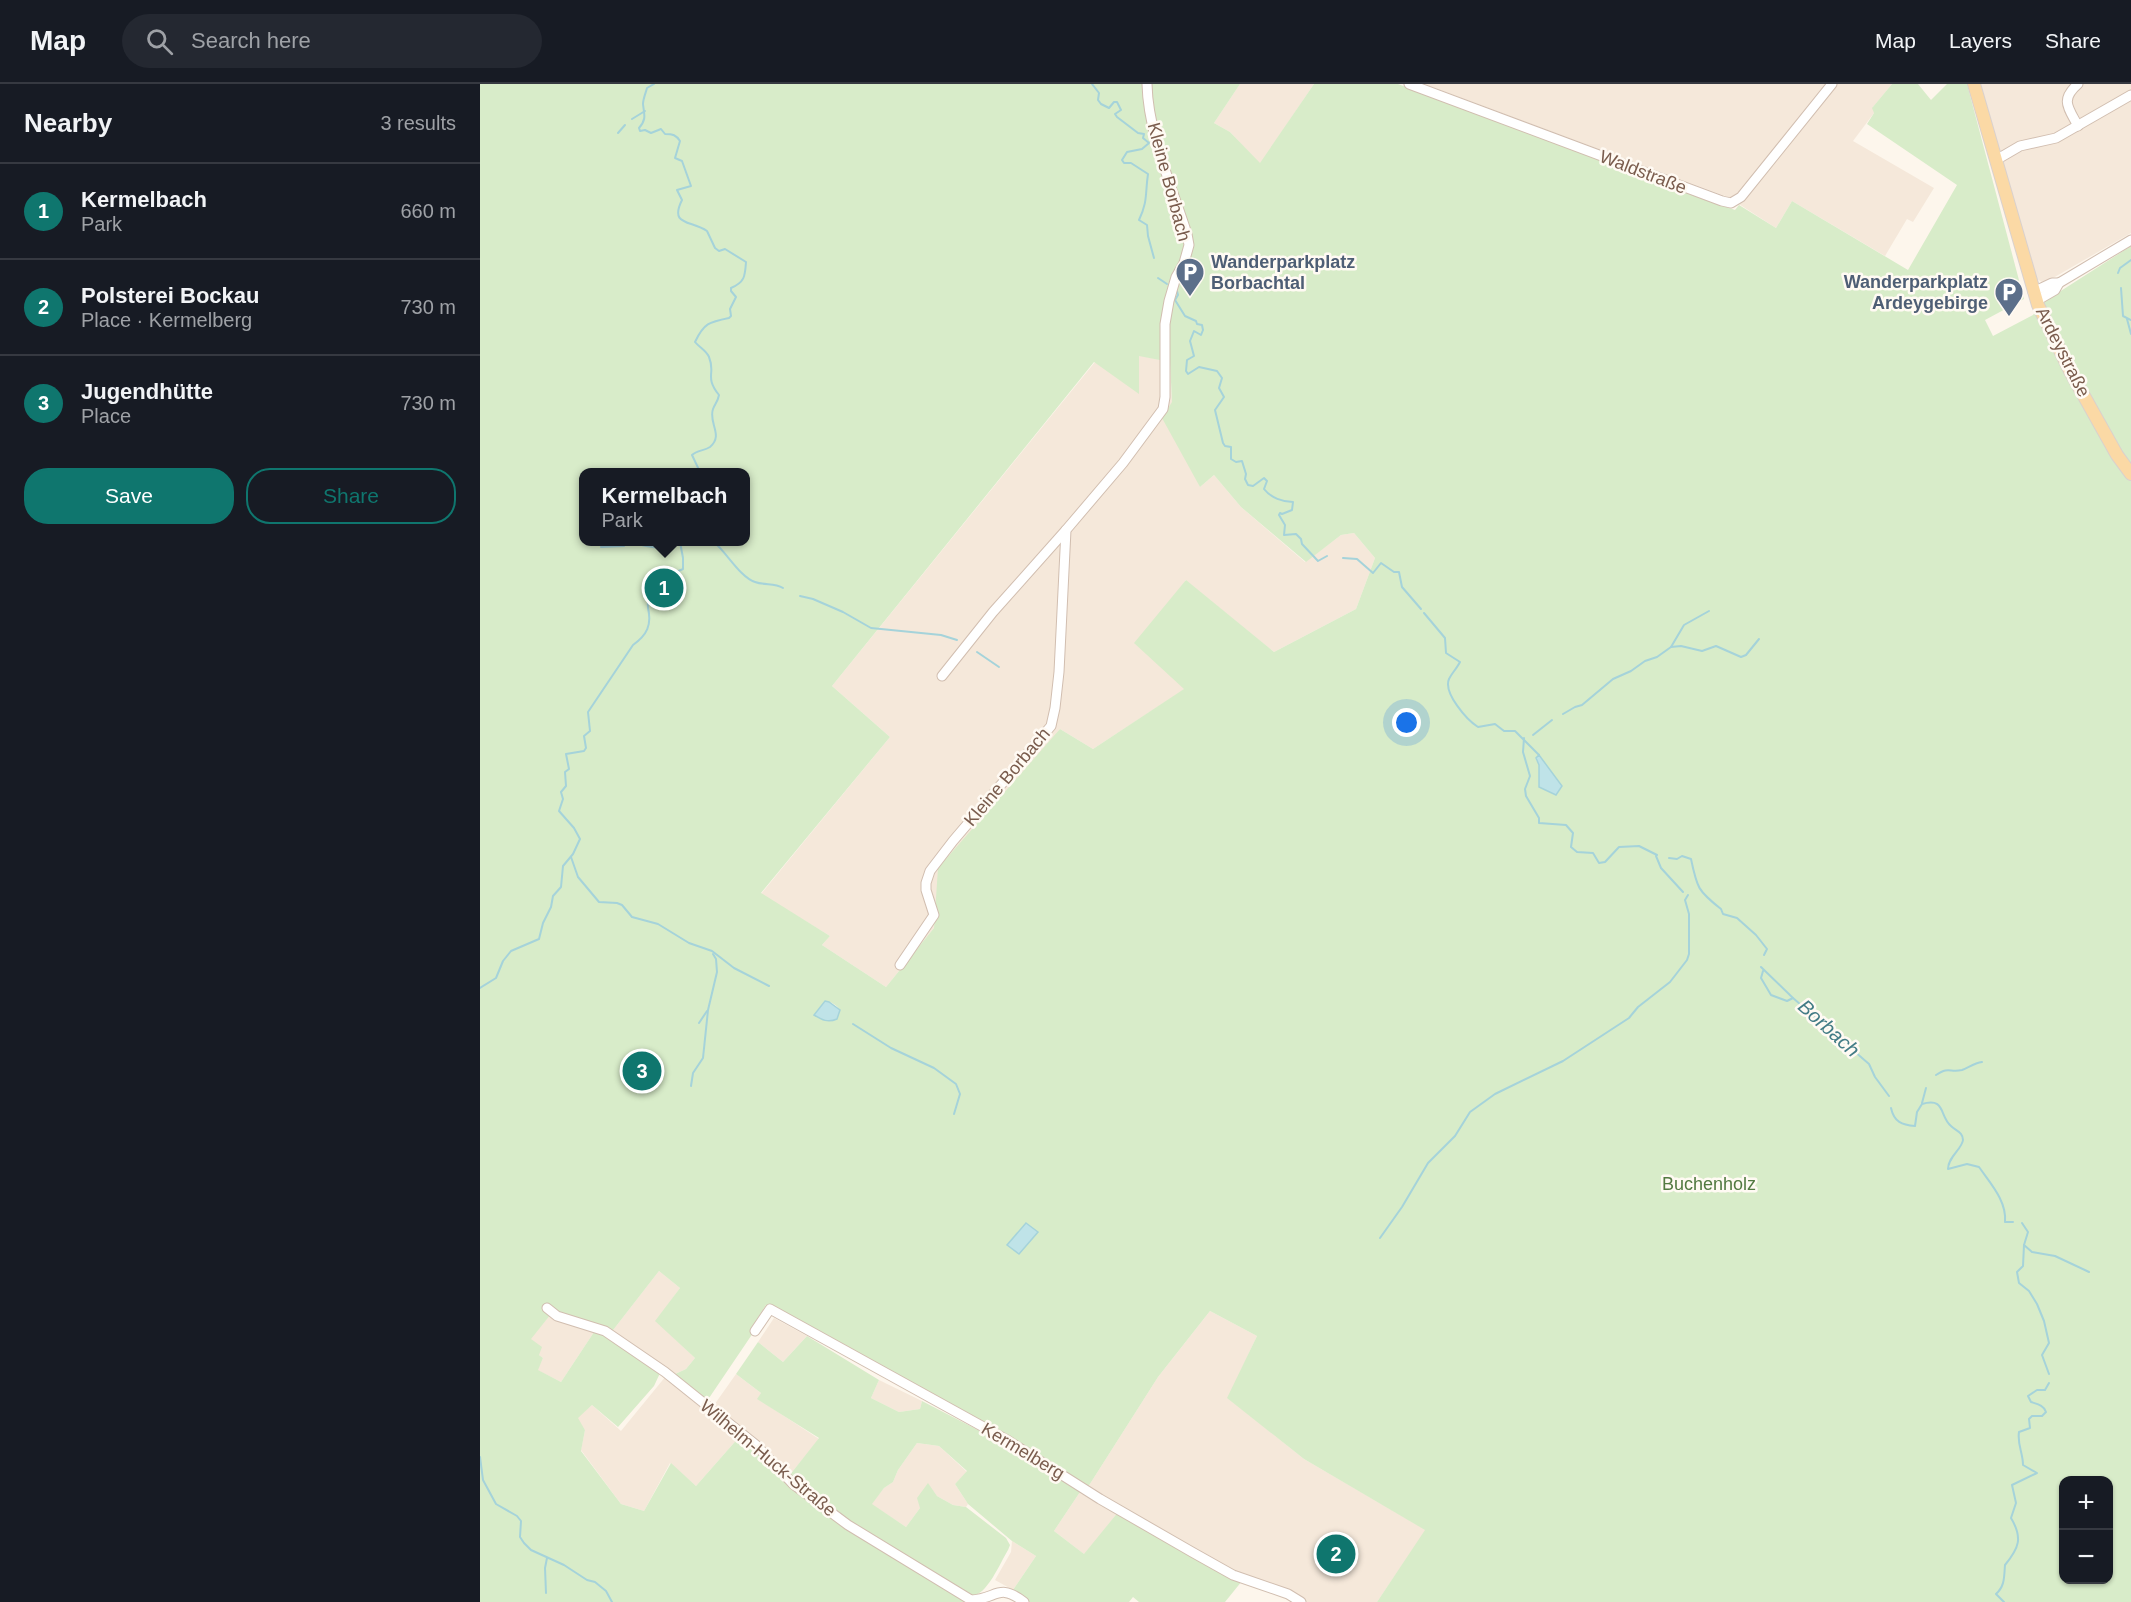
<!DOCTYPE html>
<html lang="en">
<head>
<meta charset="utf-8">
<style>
	body { margin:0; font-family:Helvetica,sans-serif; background:#242831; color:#f1f3f6 }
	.controls { position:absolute; right:18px; bottom:18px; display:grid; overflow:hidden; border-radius:12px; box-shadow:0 2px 4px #0004 }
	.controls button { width:54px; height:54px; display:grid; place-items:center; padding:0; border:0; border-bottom:2px solid #363941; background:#171b24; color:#f1f3f6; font:30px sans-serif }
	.you { position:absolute; left:927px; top:639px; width:21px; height:21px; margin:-15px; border:4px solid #fff; border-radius:50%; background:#1a73e8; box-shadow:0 0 0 9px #1a73e833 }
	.badge { display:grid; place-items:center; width:39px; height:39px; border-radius:50%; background:#0f766e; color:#fff; font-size:20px; font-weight:700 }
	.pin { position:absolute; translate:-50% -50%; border:3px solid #fff; box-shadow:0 2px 6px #0006 }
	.popup { position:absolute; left:99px; top:384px; width:171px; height:78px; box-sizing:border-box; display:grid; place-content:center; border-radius:12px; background:#171b24; filter:drop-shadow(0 2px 4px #0005); font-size:20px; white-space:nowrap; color:#9ea1a6 }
	.popup b { font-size:22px; color:#f1f3f6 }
	.popup::after { content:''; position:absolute; left:50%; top:100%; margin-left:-12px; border:12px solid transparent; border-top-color:#171b24 }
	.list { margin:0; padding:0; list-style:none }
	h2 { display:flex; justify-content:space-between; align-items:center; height:78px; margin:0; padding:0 24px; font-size:26px }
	h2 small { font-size:20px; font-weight:400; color:#9ea1a6 }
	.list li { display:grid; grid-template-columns:39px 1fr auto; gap:18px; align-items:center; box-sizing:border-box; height:96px; padding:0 24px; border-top:2px solid #363941 }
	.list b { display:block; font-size:22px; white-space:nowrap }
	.list p { margin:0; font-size:20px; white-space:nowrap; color:#9ea1a6 }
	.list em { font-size:20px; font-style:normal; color:#9ea1a6 }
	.actions { display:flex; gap:12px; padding:18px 24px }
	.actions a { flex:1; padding:14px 0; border:2px solid #0f766e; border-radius:24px; text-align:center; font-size:21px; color:#0f766e }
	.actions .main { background:#0f766e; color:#fff }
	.icon { flex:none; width:33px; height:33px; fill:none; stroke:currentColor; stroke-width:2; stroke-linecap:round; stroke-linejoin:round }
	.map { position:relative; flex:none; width:1651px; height:1518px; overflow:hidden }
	header { display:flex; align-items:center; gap:36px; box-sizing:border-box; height:84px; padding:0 30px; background:#171b24; border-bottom:2px solid #363941 }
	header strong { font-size:28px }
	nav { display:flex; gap:33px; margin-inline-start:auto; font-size:21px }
	.search { width:420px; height:54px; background:#242831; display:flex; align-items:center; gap:15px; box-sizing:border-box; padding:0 21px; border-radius:33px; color:#9ea1a6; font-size:22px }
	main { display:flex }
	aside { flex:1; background:#171b24 }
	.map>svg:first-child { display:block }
	.residential { fill:#f5e8da }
	.green { fill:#d8ecc9; fill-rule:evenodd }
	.water { fill:#bfe3e8; stroke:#a5d3da; stroke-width:1.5 }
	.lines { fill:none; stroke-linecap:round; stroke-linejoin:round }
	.stream { stroke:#a5d3da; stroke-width:2 }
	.minor-casing { stroke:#d1beb0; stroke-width:11 }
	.major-casing { stroke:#dad1cd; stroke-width:14 }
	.minor { stroke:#fff; stroke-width:9 }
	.major { stroke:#fbd9a5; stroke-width:12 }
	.labels { text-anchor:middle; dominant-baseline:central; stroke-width:5; stroke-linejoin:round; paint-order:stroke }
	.street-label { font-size:18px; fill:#7a5c4d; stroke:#fffaf3 }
	.service-label { font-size:18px; font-weight:bold; fill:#4e5e75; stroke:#fffaf3; text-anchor:start }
	.park-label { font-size:18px; fill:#537a41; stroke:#fffaf3 }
	.water-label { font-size:20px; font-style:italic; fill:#437c86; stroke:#fffaf3 }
</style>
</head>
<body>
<header>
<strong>Map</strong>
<div class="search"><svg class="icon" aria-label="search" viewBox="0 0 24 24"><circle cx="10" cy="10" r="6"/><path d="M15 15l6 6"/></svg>Search here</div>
<nav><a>Map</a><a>Layers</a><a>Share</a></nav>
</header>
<main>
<aside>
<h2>Nearby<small>3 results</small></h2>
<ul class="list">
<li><span class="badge">1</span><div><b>Kermelbach</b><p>Park</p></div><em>660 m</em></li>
<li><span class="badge">2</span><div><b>Polsterei Bockau</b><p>Place · Kermelberg</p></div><em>730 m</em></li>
<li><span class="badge">3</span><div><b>Jugendhütte</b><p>Place</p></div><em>730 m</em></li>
</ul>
<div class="actions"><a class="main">Save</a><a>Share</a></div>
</aside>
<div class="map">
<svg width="1651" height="1518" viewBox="0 0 1651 1518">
	<rect width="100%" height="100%" fill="#fdf6ec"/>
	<g class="residential">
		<polygon points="760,0 834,0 780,80 750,48 734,39"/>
		<polygon points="944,0 1412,0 1393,23 1394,29 1373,57 1454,104 1433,138 1427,135 1405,172 1312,117 1296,144 1248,113"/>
		<polygon points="1501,0 1651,0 1651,149 1573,194 1562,198 1555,194"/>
		<polygon points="659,271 690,278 692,318 720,403 734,391 761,423 825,478 861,451 874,449 895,474 876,525 794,568 705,496 705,605 613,665 580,645 457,819 454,844 406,903 342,861 350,852 281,810 410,653 352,602 615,278 659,309"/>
		<polygon points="179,1187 200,1204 176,1237 215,1274 206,1285 193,1291 130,1250"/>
		<polygon points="730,1227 777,1252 748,1314 824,1375 946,1446 897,1518 826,1518 810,1508 777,1494 754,1488 639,1427 605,1471 574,1447 602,1405 608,1403 678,1293"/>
		<polygon points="71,1230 116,1245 81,1298 57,1286 63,1274 59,1271 50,1255"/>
		<polygon points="294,1234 327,1252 303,1278 278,1258"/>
		<polygon points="256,1290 281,1309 278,1315 339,1355 309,1392 232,1324"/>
		<polygon points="186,1292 260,1352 216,1402 190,1379 164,1427 141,1420 101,1366 105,1346 97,1334 112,1321 141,1347"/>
		<polygon points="399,1296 442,1317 440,1325 419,1328 391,1314"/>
		<polygon points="437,1359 459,1362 487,1388 475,1400 488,1420 486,1423 473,1421 457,1412 448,1400 440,1424 426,1443 391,1420 404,1404 413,1398 418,1386"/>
		<polygon points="532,1457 556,1472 533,1506 515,1496 531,1468"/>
	</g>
	<g class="green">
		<path d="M0,0H760L734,39L750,48L780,79L834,0H918L1255,126L1259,121L1296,144L1312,117L1428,186L1477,101L1387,40L1394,29L1392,24L1412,0H1438L1451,16L1467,0H1487L1544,215L1505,236L1513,252L1553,231L1562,219L1651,162V1518H897L945,1446L824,1375L747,1314L777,1252L730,1227L678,1293L608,1403L530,1356L286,1221L270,1246L273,1249L225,1320L193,1291L206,1285L215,1274L175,1237L200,1204L179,1187L130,1250C113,1238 93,1236 74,1227L68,1228L71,1230L51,1255L62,1263L59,1271L63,1274L58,1286L81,1298L116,1245L181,1287L174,1302L138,1343L112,1321L98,1334L105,1346L101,1367L141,1420L164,1427L191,1379L216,1402L260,1352L274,1363L311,1401L366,1442L428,1477L483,1514L492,1518H0ZM659,272L690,278L692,318L682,334L720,403L734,391L761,423L826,478L861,451L874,449L895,474L876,525L794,568L706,496L654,559L704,605L613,665L580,645L458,784L454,844L406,903L342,861L350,852L281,809L410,653L352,602L614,278L659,310ZM103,388H265V458H103ZM1059,671L1082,702L1076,711L1060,703L1059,681L1056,675ZM345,917C350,917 357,921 360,926L357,935C348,939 342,935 335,931ZM1584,1396H1628V1496H1584Z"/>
		<path d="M327,1252L399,1296L391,1314L419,1328L440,1325L442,1317L548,1372L602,1405L574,1447L604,1470L639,1427L762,1497L745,1518H659L653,1513L649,1518H548L533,1506L556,1472L532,1457L488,1420L475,1400L487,1387L459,1362L437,1359L418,1386L413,1398L404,1404L392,1420L426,1443L440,1424L437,1414L448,1399L457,1412L473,1421L486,1423L526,1454L530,1461L528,1466C520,1479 507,1512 491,1512L397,1457L309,1392L339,1354L277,1315L281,1309L256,1290L278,1258L303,1278Z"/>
	</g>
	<g class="water">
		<polygon points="1059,671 1082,702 1076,711 1059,703 1059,681 1056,674"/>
		<path d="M345,917L349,918L360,926L357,935C348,939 342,936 334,931Z"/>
		<polygon points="546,1139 558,1148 539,1170 527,1161"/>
	</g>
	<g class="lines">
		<g class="stream">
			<path d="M174,0L167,4C166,8 163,15 163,20C164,30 167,35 159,44L160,47L165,46L171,49L181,45L185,50C193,50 196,51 200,57L195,74L202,77L211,102L197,106L202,116C189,142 211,136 227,147L235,164L239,167L245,165L266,178C265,192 265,198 251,204V207L256,213L250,225L251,232L249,234C229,238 224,239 215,258C219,263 227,267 229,273C236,290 224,292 239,311C238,317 235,320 233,325C228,339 244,351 230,363C224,367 217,366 212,371L220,388"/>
			<path d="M612,0L619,9L618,16L621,20L629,24L634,18H637L641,26L635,30L637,33L658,49L664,50L663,54L669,59L662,65L647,68L642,76L644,79H651L668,90C665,110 668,117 659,136L667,141L668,152L674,174"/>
			<polyline points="152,35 165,27"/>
			<polyline points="138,49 145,41"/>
			<polyline points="1638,189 1640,184 1651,176"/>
			<polyline points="678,194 687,200"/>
			<polyline points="1641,204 1643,232 1651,236"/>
			<path d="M697,207L698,211L695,216L705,232L716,237L717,240L722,241L723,246L721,251L714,247L710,257L714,272L707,276L706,287L708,290L719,283L737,287L742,294L739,304L744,313L735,326L743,359L745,362L751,363V375L756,378L762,377L766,390L765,395L768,401L773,402L784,394L787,397L784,405C791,414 803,418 813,418L812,426L802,430L800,429L799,431L805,441L804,451L816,450L821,455L822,460L838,477L847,472"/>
			<polyline points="1647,235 1651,250"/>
			<path d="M234,458C247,469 260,493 275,498C286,502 294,498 303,504"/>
			<path d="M157,460C169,462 179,467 189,458"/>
			<polyline points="121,463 144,462"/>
			<polyline points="863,474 877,475 893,489 901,479 914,488 919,488 922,503 941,525"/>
			<polyline points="320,512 333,515 363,528 391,544 461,551 477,556"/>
			<path d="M944,529L965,554L966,569L980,578C977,584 972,589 969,595C963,609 987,636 998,643L1015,640L1024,647H1035L1059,671"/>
			<polyline points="1191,563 1204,541 1229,527"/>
			<polyline points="497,568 519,583"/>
			<polyline points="1083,630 1095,623 1102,621 1133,595 1151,587 1165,577 1177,573 1191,563 1201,562 1222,567 1236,562 1261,573 1266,571 1279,555"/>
			<polyline points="1053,651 1072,636"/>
			<polyline points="1044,654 1043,668 1050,692 1045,705 1046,712 1059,734 1059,739 1086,741 1093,749 1091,763 1097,768 1113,769 1119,779 1125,778 1139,763 1159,762 1177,771"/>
			<polyline points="1176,772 1181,784 1203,808"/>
			<polyline points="91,773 98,793 119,818 137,819 142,821 152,833 178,840 209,859 232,867 254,884 289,902"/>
			<path d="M1189,774L1197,775L1202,772L1211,775C1217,804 1218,807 1241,825L1243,830L1257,834L1276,851L1287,865L1284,871"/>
			<polyline points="1281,883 1313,914 1389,980 1395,993 1409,1012"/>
			<polyline points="1283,887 1281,894 1291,911 1307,917 1313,914"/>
			<path d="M0,904L16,894L23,877L31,867L59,855L63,839L71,823L73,812L81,803L83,782L93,770L100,755L94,744L79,727L83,715L81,708L86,702L85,688L89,685L86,670L104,667L106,664L104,652L110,647L108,628L153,561C167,551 172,541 168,524C168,520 167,518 169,515C174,506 182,503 187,492L203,485V474L200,458"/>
			<polyline points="219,939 227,927"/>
			<polyline points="373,940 411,964 454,984 476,1000 480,1010 474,1030"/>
			<path d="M1456,991C1470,982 1469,989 1482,986C1488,984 1494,979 1502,978"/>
			<polyline points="211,1002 213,989 223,974 228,926 237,888 236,875 233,870"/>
			<polyline points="1442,1019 1446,1004"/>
			<path d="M1411,1024C1414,1038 1422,1041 1435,1042L1437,1028L1442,1020C1466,1013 1459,1032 1471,1042C1476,1047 1483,1048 1483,1056C1482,1065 1468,1073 1468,1085L1487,1080L1499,1083C1510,1099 1527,1117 1525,1138H1533"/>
			<polyline points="1542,1139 1548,1148 1544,1161 1552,1168 1575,1172 1609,1188"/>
			<polyline points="900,1154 922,1123 948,1079 975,1052 990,1028 1015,1010 1083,977 1149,934 1158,923 1190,898 1207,876 1209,870 1209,830 1205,816 1208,811"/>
			<polyline points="1544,1161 1543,1182 1537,1188 1539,1199 1549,1207 1557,1220 1564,1237 1569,1259 1562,1271 1569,1290"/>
			<polyline points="0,1373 3,1396 16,1420 37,1432 41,1437 40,1453 44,1459 51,1466 84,1481 107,1496 115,1498 126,1507 132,1518"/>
			<polyline points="66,1509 65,1484 67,1474"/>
			<path d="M1524,1518L1516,1510C1525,1502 1524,1493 1525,1481C1539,1464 1543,1454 1531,1434L1536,1419L1532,1401L1557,1389L1543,1381C1543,1369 1537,1360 1539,1348L1550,1344L1549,1335L1552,1332H1562L1566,1328C1564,1321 1557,1320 1551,1318L1548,1312L1557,1306H1565L1569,1299"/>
		</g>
		<g class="minor-casing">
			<g id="minor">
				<polyline points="929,0 1242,117 1251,119 1261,113 1352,0"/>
				<path d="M1598,42C1588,23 1580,16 1598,0"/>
				<polyline points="1516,76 1540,62 1576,54 1651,11"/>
				<polyline points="1553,208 1572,199 1579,199"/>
				<polyline points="1556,217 1575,206 1579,199 1651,156"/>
				<polyline points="462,592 513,528 586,446"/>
				<path d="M420,881L454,831L446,806V799L450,787L473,757L571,642L575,624L579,588L586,446L643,379L683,325L685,313V240L689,217L696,193L704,179L709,161L707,150C692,103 668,49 667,0"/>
				<path d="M67,1224L77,1232L125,1247L185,1288L276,1361L313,1400L368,1441L491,1516C517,1515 518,1498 544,1518"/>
				<polyline points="275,1247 290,1225 527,1356 620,1415 712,1468 753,1491 808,1510 821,1518"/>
			</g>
		</g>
		<g class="major-casing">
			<polyline id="major" points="1494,0 1558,221 1590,287 1637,371 1651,390"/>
		</g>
		<use href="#minor" class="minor"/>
		<use href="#major" class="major"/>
	</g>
	<defs>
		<g id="parking-pin" transform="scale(1.5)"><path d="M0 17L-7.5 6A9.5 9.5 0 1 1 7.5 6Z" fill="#5c6f8a" stroke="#fffaf3"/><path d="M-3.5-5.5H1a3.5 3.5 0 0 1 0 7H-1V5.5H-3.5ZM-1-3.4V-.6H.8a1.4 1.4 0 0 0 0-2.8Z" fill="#fff"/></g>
	</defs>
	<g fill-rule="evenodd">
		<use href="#parking-pin" x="710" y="188"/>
		<use href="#parking-pin" x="1529" y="208"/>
	</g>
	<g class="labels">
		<g class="street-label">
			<text transform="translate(1163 88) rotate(21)">Waldstraße</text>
			<text transform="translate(689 98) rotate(75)">Kleine Borbach</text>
			<text transform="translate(1583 268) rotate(63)">Ardeystraße</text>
			<text transform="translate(527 693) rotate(-50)">Kleine Borbach</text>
			<text transform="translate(543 1367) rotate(31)">Kermelberg</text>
			<text transform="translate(288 1374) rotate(40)">Wilhelm-Huck-Straße</text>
		</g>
		<g class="service-label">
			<text x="731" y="178">Wanderparkplatz<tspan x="731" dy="21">Borbachtal</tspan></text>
			<text x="1508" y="198" text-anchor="end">Wanderparkplatz<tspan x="1508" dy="21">Ardeygebirge</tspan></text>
		</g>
		<g class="park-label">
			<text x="1229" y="1100">Buchenholz</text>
		</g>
		<g class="water-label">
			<text transform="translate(1349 944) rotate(42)">Borbach</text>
		</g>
	</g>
</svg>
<div class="controls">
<button>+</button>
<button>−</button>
</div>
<div class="you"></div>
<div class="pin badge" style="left:184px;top:504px">1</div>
<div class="popup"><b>Kermelbach</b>Park</div>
<div class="pin badge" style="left:856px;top:1470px">2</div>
<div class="pin badge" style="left:162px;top:987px">3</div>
</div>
</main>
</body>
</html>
